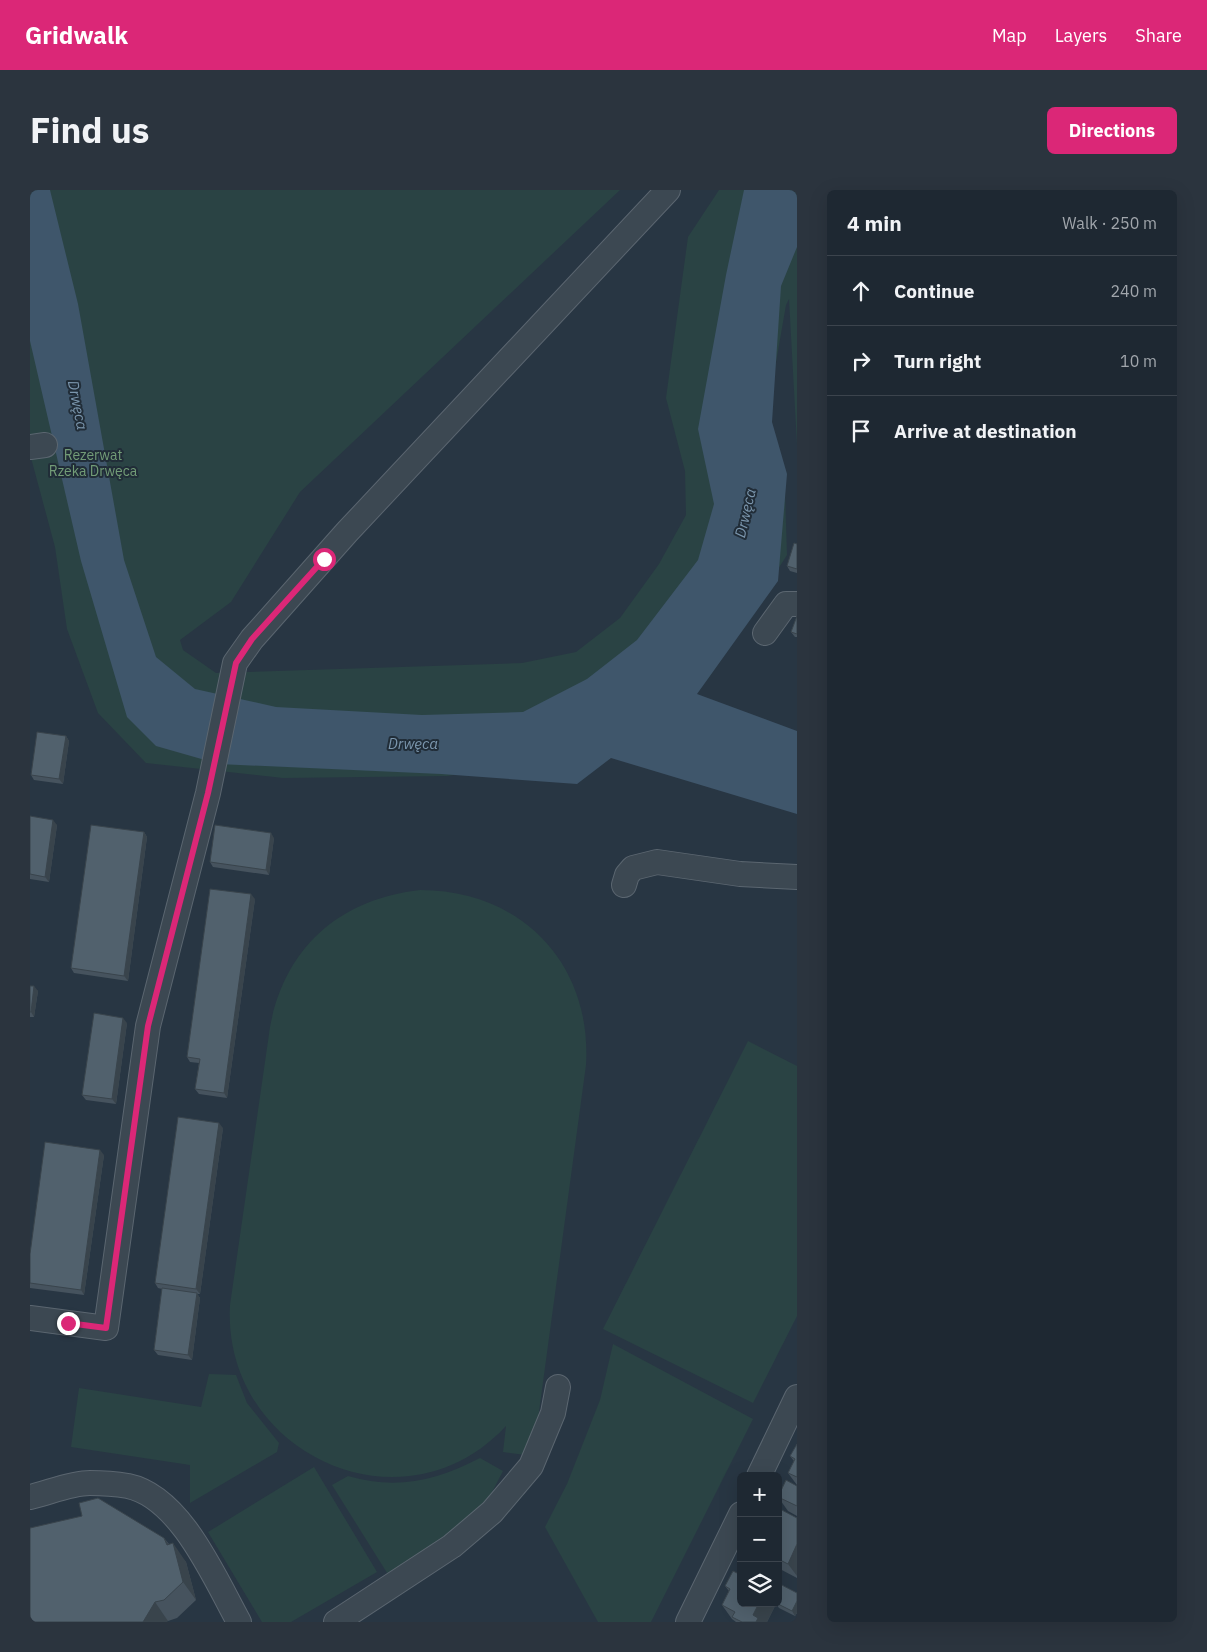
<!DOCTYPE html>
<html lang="en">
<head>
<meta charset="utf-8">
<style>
	body { margin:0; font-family:"IBM Plex Sans",sans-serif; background:#2b343e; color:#f1f3f6 }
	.controls { position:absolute; right:15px; bottom:15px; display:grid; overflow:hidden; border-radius:8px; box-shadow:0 5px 20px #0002 }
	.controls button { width:45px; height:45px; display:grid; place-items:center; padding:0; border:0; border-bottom:1px solid #3c444d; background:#1e2832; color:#f1f3f6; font:25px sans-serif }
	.stop { position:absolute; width:15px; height:15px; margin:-11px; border:4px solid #db2777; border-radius:50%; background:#fff }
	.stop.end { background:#db2777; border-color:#fff; box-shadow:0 1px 5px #0008 }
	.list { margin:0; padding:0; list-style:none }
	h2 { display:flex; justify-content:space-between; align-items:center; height:65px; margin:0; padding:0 20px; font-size:21px }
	h2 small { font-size:16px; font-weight:400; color:#a1a6ac }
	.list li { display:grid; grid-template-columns:32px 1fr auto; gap:15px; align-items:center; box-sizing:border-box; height:70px; padding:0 20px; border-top:1px solid #3c444d }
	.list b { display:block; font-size:19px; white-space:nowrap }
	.list em { font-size:16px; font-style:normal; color:#a1a6ac }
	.icon { flex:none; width:28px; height:28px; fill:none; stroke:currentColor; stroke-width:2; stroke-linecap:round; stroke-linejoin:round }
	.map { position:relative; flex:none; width:767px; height:1432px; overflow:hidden; border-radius:8px }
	header { display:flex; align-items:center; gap:30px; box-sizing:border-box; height:70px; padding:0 25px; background:#db2777; color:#fff }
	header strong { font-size:24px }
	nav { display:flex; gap:28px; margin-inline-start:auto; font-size:18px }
	.intro { display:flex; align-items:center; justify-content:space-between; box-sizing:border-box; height:120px; padding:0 30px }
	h1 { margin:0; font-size:35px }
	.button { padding:12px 22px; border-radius:8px; background:#db2777; color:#fff; font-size:18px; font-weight:700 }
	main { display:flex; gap:30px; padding:0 30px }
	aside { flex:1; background:#1e2832; border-radius:8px; box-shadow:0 5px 20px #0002 }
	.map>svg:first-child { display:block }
	.green { fill:#2a4344 }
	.water { fill:#3f566b }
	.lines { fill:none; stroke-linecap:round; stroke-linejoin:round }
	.minor-casing { stroke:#5b6670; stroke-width:26 }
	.minor { stroke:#3c4852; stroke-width:24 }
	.wall { fill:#46535e }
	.shaded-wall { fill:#39444c }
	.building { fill:#51616d; stroke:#39444c }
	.route { stroke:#db2777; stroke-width:6 }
	.labels { text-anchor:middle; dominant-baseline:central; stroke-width:4; stroke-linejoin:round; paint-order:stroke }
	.park-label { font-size:14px; fill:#729c77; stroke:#212d38 }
	.water-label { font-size:15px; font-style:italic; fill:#7b96ad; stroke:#212d38 }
</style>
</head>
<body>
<header>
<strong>Gridwalk</strong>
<nav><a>Map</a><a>Layers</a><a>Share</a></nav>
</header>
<div class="intro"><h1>Find us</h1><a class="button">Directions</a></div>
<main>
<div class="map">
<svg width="767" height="1432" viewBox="0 0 767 1432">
	<rect width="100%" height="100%" fill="#283643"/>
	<g class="green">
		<polygon points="0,0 590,0 270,302 201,412 150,450 153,460 186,483 492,473 546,462 590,428 629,374 656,325 655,281 636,208 658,47 689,0 767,0 767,255 759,109 756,115 736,230 755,302 757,365 678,489 544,566 417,586 253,588 116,573 68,523 37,439 25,357 0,264"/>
		<path d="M390,700C491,700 562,773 556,875L503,1266L473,1262L476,1236C373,1347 192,1263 200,1115L240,837C255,757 310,709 390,700Z"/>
		<polygon points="718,851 767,876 767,1126 723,1213 573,1139"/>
		<polygon points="583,1154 723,1229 621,1432 568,1432 515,1337 537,1294 570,1210"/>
		<polygon points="179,1184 206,1185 217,1213 249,1253 247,1262 160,1313 160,1275 41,1257 49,1198 171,1217"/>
		<path d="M450,1268L473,1281L458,1310L433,1336L359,1386L302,1295L318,1286C367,1300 405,1291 450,1268Z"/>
		<polygon points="284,1277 347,1382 261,1432 232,1432 178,1342"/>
	</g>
	<polygon class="water" points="0,0 20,0 48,114 94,370 126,467 165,499 246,517 392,525 493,522 557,489 607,450 668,370 684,314 668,239 696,85 714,0 767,0 767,57 751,96 742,232 757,284 748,391 667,504 767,541 767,624 581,568 547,594 411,584 189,574 126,556 97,527 51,371 0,151"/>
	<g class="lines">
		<g class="minor-casing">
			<g id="minor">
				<polyline points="0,257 15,255"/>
				<polyline points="735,443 756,414 767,414"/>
				<polyline points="594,695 597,685 603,678 627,672 710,684 767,687"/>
				<polyline points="0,1128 76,1138 118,836 178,603 205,473 222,449 317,342 638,0"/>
				<polyline points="729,1286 767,1207"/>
				<path d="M0,1307C18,1303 41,1293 60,1293C72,1293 86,1294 98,1296C151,1307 185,1389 209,1432"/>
				<polyline points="306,1432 422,1356 462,1322 501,1276 523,1223 528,1197"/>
				<polyline points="658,1432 711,1324"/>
			</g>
		</g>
		<use href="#minor" class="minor"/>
	</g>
	<g class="wall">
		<polygon points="767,354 767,383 760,381 757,376"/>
		<polygon points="767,426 767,447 765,447 761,442"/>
		<polygon points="36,546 39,551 33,594 4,590 1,585"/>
		<polygon points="0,626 27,635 19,692 0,689"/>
		<polygon points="114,642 117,647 98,791 44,783 41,778"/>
		<polygon points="244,648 239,685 183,677 180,672"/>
		<polygon points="225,709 197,908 169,904 165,899 169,873 160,872 157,867"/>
		<polygon points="0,796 8,801 4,827 0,827"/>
		<polygon points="97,833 86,914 56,910 52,905"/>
		<polygon points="193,938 170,1104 167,1104 170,1108 162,1170 128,1165 124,1160 132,1099 128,1098 125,1093"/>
		<polygon points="74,965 54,1105 0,1098 0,1064"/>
		<polygon points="767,1254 767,1295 758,1283 764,1271 760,1266"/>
		<polygon points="767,1296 767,1326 758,1321 748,1307"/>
		<polygon points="748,1318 767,1328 767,1388 748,1378"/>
		<polygon points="134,1348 139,1354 156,1372 166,1410 147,1428 138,1431 0,1432"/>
		<polygon points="748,1393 767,1403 767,1423 765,1426 749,1418 746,1414 737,1432 706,1432 702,1429 692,1415 699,1401 695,1396 748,1413"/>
	</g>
	<g class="shaded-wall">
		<polygon points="36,546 39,551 33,594 29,589"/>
		<polygon points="23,630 27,635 19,692 15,687"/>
		<polygon points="114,642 117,647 98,791 94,786"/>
		<polygon points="241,643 244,648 239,685 236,680"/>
		<polygon points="221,704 225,709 197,908 194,903"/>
		<polygon points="4,796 8,801 4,827 1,822"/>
		<polygon points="93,828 97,833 86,914 82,909"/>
		<polygon points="189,933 193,938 170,1104 166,1099"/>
		<polygon points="70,960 74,965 54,1105 51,1100"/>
		<polygon points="167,1103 170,1108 162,1170 158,1165"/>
		<polygon points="134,1348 146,1365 143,1353 156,1372 166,1410 153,1392"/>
		<polygon points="767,1354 767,1386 758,1374"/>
		<polygon points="767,1411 767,1423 765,1426 762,1421"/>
		<polygon points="125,1412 138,1431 137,1432 113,1432"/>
		<polygon points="729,1413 745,1413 746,1414 737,1432 726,1432 723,1425"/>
	</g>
	<g class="building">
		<polygon points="764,353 767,354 767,379 757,376"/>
		<polygon points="767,426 767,444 761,442"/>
		<polygon points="7,542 36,546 29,589 1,585"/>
		<polygon points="0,626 23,630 15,687 0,684"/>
		<polygon points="61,635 114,642 94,786 41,778"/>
		<polygon points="185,635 241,643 236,680 180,672"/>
		<polygon points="180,699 221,704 194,903 165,899 170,869 157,867"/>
		<polygon points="0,796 4,796 1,822 0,822"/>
		<polygon points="64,823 93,828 82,909 52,905"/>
		<polygon points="148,927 189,933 166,1099 125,1093"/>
		<polygon points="15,952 70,960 51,1100 0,1093 0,1064"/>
		<polygon points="132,1098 167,1103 158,1165 124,1160"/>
		<polygon points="767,1254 767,1287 758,1283 765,1269 760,1266"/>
		<polygon points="756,1290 767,1296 767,1316 748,1307"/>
		<polygon points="68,1308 134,1348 137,1355 143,1353 153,1392 134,1410 125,1412 113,1432 0,1432 0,1338 52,1326 49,1313"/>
		<polygon points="748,1318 767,1328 767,1354 758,1374 748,1369"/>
		<polygon points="703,1381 711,1385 711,1413 729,1413 723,1425 728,1428 726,1432 712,1432 702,1427 705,1422 692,1415 700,1399 695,1396"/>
		<polygon points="748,1393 767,1403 767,1411 762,1421 746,1413 748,1413 748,1406 749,1404 748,1403"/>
	</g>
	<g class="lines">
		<polyline class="route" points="38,1133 76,1138 118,836 178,603 206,473 222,449 294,369"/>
	</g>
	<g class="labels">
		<g class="park-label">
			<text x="63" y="265">Rezerwat<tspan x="63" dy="16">Rzeka Drwęca</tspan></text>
		</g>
		<g class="water-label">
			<text transform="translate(48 215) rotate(79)">Drwęca</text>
			<text transform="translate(715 323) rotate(-77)">Drwęca</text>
			<text x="383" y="553">Drwęca</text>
		</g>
	</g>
</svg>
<div class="controls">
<button>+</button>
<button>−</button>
<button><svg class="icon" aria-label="layers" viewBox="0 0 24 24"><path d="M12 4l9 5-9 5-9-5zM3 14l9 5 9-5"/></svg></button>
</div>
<div class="stop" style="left:294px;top:369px"></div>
<div class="stop end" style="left:38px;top:1133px"></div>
</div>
<aside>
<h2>4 min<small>Walk · 250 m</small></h2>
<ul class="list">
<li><svg class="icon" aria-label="ahead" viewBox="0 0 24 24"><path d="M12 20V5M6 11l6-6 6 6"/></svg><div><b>Continue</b></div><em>240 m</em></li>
<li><svg class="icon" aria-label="right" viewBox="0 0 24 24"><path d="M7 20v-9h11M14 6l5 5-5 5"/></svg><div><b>Turn right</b></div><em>10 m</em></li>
<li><svg class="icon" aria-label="arrive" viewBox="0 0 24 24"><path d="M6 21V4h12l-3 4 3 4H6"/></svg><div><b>Arrive at destination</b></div></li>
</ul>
</aside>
</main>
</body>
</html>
